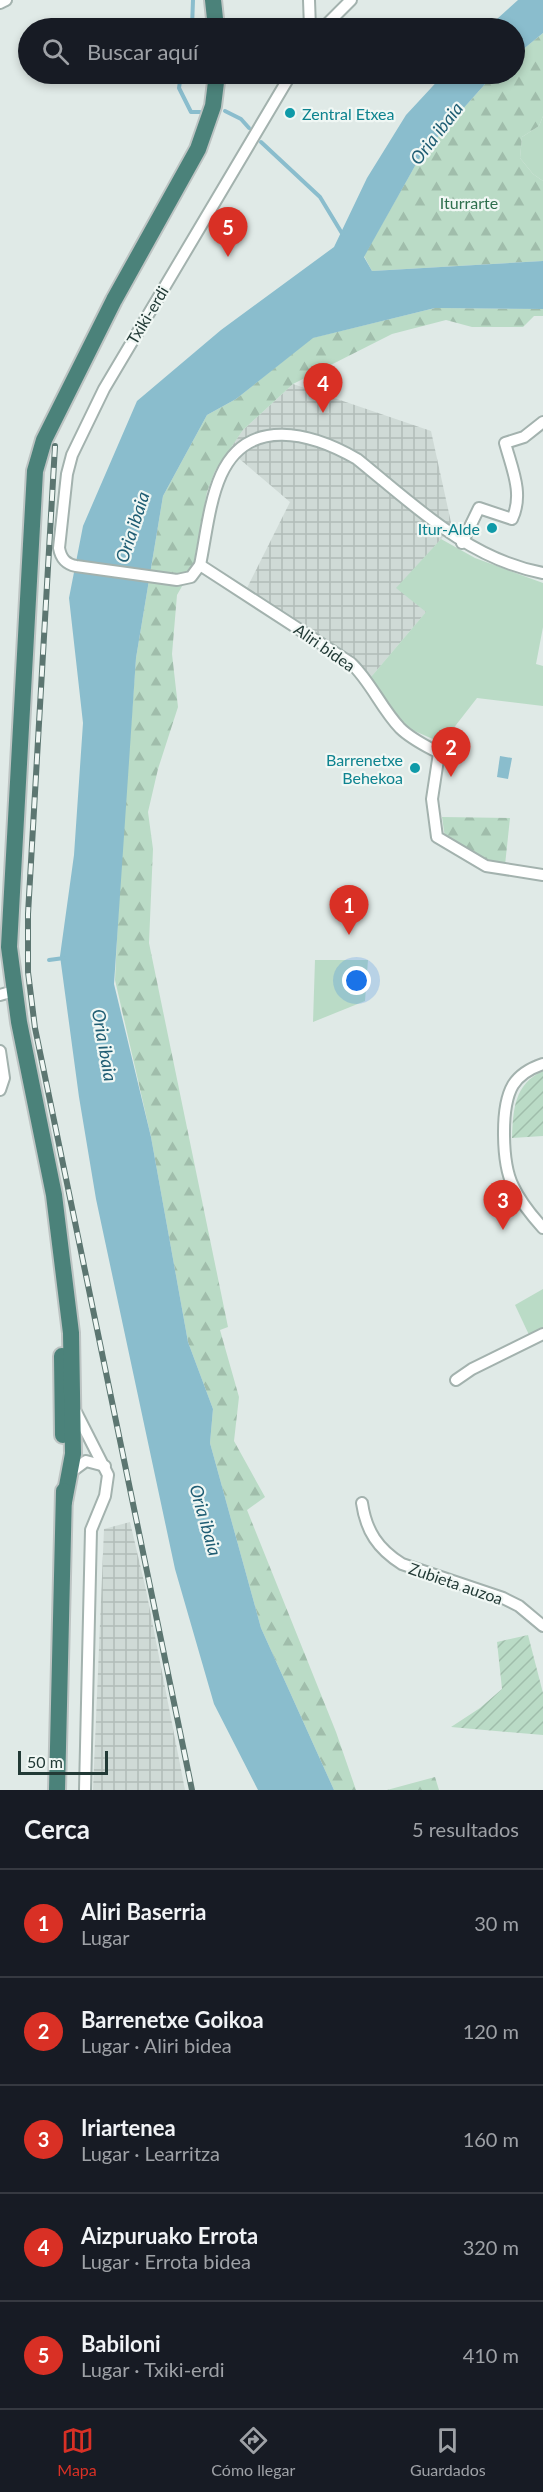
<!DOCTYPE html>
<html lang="es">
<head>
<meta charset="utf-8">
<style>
	body { margin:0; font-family:Lato,sans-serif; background:#20242c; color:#f1f3f6 }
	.scale { position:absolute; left:18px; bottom:15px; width:90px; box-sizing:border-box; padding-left:6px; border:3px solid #223a36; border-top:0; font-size:16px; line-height:21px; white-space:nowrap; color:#223a36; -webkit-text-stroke:4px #f0f7f4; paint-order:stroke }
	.you { position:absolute; left:357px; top:981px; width:21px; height:21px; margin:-15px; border:4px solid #fff; border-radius:50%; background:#1a73e8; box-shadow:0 0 0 9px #1a73e833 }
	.badge { display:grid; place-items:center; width:39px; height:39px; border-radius:50%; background:#d93025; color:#fff; font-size:20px; font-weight:700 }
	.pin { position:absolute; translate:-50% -50px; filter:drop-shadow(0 2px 3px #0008) }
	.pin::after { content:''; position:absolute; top:32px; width:21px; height:18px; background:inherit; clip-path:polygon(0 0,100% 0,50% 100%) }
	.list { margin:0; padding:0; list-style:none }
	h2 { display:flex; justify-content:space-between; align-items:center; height:78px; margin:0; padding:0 24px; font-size:26px }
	h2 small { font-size:20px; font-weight:400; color:#9ea1a6 }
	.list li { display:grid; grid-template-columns:39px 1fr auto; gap:18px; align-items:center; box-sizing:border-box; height:108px; padding:0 24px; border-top:2px solid #363941 }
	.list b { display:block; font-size:22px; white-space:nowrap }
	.list p { margin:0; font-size:20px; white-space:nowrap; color:#9ea1a6 }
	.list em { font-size:20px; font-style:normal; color:#9ea1a6 }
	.icon { flex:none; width:33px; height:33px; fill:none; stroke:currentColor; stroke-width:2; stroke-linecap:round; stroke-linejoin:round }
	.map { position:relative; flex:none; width:543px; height:1790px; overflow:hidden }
	.search { position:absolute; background:#171b24; box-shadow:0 3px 9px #0003; left:18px; right:18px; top:18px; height:66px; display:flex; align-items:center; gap:15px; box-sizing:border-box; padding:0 21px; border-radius:33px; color:#9ea1a6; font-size:22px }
	.sheet { height:618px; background:#171b24 }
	nav { display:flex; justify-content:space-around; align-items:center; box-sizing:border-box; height:84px; border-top:2px solid #363941; background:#171b24; font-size:16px; color:#9ea1a6 }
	nav a { display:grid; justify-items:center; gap:3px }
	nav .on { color:#d93025 }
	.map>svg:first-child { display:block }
	.industrial { fill:url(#industrial-grid) }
	.grass { fill:#badbc6 }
	.forest { fill:url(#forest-firs) }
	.garden { fill:url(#garden-furrows) }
	.water { fill:#8abdcd }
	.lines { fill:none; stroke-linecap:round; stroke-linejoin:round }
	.stream { stroke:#8abdcd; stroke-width:4 }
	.minor-casing { stroke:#a3b2ae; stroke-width:14 }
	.trunk-casing { stroke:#bdc4c3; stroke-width:20 }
	.minor { stroke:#fff; stroke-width:10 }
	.trunk { stroke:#4b827a; stroke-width:16 }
	.rail-casing { stroke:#5c7671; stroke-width:6 }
	.rail { stroke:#f0f7f4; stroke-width:4; stroke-dasharray:11; stroke-linecap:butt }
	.culture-dot { fill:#0f9aa8; stroke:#f0f7f4; stroke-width:2 }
	.labels { text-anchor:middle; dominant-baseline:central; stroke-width:4.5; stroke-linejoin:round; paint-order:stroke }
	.culture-label { font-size:16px; fill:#0d838f; stroke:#f0f7f4; text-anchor:end }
	.park-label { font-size:16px; fill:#2e6f4d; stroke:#f0f7f4 }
	.street-label { font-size:16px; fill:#223a36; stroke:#f0f7f4 }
	.water-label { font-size:18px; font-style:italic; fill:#1f5d73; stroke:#f0f7f4 }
</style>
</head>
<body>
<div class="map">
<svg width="543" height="1790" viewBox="0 0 543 1790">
	<defs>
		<pattern id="industrial-grid" width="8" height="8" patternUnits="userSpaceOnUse" patternTransform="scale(1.5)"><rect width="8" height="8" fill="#cfdad6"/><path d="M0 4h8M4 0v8" fill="none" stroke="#b1bcb8"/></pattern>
		<pattern id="forest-firs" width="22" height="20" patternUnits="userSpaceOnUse" patternTransform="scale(1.5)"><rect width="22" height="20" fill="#badbc6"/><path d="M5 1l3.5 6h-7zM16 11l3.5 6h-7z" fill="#a0bdab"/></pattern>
		<pattern id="garden-furrows" width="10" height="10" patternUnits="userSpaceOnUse" patternTransform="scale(1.5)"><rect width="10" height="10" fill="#badbc6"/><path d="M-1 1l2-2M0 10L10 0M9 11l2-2" fill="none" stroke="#a0bdab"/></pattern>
	</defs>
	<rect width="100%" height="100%" fill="#e0eae7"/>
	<g class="industrial">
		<polygon points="293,384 431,431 452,527 397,588 427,611 371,677 356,663 245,592 290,502 229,450 243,430"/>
		<polygon points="130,1522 146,1590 185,1790 93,1790 104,1529"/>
	</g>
	<g class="grass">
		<polygon points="543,116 543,181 533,174 520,158 522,137 539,126"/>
		<polygon points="441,539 475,558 543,583 543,627 536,664 543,666 543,706 477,698 442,743 403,726 371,677 426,612 396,588"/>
		<polygon points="315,960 368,960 365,1001 313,1022"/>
		<polygon points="543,1289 543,1330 530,1337 515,1305"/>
	</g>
	<g class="forest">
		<polygon points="543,33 543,116 539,126 522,137 520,158 533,174 543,181 543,261 372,271 364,256 420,157 494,74 514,74 515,56"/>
		<polygon points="435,308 543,309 543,316 534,316 523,327 472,327 446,320 392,334 293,384 243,430 215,471 207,492 193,567 177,595 172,654 178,707 158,769 148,812 153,849 149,943 228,1327 220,1330 239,1397 234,1441 265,1497 247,1510 336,1732 356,1790 334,1790 261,1628 210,1443 213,1409 188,1342 151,1137 115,980 121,857 136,658 163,496 207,415 236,399 312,338"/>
		<polygon points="442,817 510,818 505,865 481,862 445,838"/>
		<polygon points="435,1777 439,1790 387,1790"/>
	</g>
	<g class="garden">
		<path d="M543,1071V1136L512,1138C513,1110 514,1084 543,1071Z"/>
		<polygon points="528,1635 543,1693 543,1735 451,1727 480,1708 502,1689 497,1642"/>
	</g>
	<g class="water">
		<polygon points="518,0 543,0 543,33 515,56 514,28 487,28"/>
		<polygon points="444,74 494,74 420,157 364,257 372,271 543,261 543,309 435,308 313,338 236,399 207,415 163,496 136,658 114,984 151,1137 188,1342 213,1409 210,1443 261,1628 334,1790 258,1790 214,1704 175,1569 96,1199 79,1097 60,956 74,855 83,723 69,598 83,526 137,401 221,330 334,247 367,178 406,115"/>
		<polygon points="500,756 512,758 508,779 497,777"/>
	</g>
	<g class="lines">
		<g class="stream">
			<polyline points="192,28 193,0"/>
			<polyline points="181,74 179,88 191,112 200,112"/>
			<polyline points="225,111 241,119 249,128"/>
			<polyline points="261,142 320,197 343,235"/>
			<polyline points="49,960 64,958"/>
		</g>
		<g class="minor-casing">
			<g id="minor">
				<polyline points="309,0 310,28"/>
				<polyline points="0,3 6,0"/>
				<polyline points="323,28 351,0"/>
				<path d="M291,74L104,389L72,455L67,474L59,548C61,559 66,564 76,566L177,580L191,577L200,565C206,536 209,502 221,475C248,415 312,433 357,459C414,505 468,559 543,573"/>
				<path d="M462,543L479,508L512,519C524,494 512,469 505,443L524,437L543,422"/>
				<path d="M200,565L351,663C371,682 381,708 400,728C411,739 426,746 439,753L432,799L437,837L486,866L543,875"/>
				<polyline points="0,995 14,991"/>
				<polyline points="0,1051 4,1078 0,1090"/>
				<path d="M543,1064C531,1068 520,1074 513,1085C500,1107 502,1164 513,1186C520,1201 532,1216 543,1228"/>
				<polyline points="456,1380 472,1369 543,1334"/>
				<polyline points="75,1410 108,1475 105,1496 91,1530 85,1790"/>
				<polyline points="71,1472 86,1461 105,1466"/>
				<path d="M362,1503C366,1531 378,1549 402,1564L503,1598L519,1606L543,1626"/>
			</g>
		</g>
		<g class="trunk-casing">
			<g id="trunk">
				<polyline points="213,0 216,28"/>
				<polyline points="62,1356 63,1435"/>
				<polyline points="64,1502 73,1454 71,1333 54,1195 19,1022 9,947 35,471 44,440 114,300 198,149 213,106 217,74"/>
				<polyline points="57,1790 64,1491"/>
			</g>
		</g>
		<use href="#minor" class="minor"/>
		<use href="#trunk" class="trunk"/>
		<g class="rail-casing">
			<polyline id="rail" points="55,446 28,914 28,972 35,1028 192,1790"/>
		</g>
		<use href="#rail" class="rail"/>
	</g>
	<g class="culture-dot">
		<circle cx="290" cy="113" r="6"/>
		<circle cx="492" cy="528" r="6"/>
		<circle cx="415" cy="768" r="6"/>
	</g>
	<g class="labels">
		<g class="culture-label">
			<text x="302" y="113" text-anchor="start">Zentral Etxea</text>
			<text x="480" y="528">Itur-Alde</text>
			<text x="403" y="759">Barrenetxe<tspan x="403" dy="18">Behekoa</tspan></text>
		</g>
		<g class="park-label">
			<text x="469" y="202">Iturrarte</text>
		</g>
		<g class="street-label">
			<text transform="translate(147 315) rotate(-59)">Txiki-erdi</text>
			<text transform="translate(325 647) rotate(35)">Aliri bidea</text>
			<text transform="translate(456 1583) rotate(19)">Zubieta auzoa</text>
		</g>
		<g class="water-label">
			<text transform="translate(436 133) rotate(-52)">Oria ibaia</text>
			<text transform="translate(132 527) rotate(-72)">Oria ibaia</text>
			<text transform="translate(105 1045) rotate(80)">Oria ibaia</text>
			<text transform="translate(206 1520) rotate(74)">Oria ibaia</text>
		</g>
	</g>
</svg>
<div class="scale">50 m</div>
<div class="you"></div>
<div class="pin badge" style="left:349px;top:935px">1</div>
<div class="pin badge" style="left:451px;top:777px">2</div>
<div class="pin badge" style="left:503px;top:1230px">3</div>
<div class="pin badge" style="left:323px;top:413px">4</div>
<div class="pin badge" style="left:228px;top:257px">5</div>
<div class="search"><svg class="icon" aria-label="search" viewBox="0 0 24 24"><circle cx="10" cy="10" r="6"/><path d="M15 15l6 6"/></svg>Buscar aquí</div>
</div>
<section class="sheet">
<h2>Cerca<small>5 resultados</small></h2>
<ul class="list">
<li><span class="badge">1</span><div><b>Aliri Baserria</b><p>Lugar</p></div><em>30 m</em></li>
<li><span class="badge">2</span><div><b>Barrenetxe Goikoa</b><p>Lugar · Aliri bidea</p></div><em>120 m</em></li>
<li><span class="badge">3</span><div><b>Iriartenea</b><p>Lugar · Learritza</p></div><em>160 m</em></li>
<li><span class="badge">4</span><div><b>Aizpuruako Errota</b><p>Lugar · Errota bidea</p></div><em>320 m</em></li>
<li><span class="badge">5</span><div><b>Babiloni</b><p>Lugar · Txiki-erdi</p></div><em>410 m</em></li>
</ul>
</section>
<nav>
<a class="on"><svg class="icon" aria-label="map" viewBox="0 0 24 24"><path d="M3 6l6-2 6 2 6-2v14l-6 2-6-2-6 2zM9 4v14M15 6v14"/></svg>Mapa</a>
<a><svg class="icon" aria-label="directions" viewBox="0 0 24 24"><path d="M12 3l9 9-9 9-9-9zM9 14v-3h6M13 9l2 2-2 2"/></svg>Cómo llegar</a>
<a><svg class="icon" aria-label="saved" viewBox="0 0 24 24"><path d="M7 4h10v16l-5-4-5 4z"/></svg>Guardados</a>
</nav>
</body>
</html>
